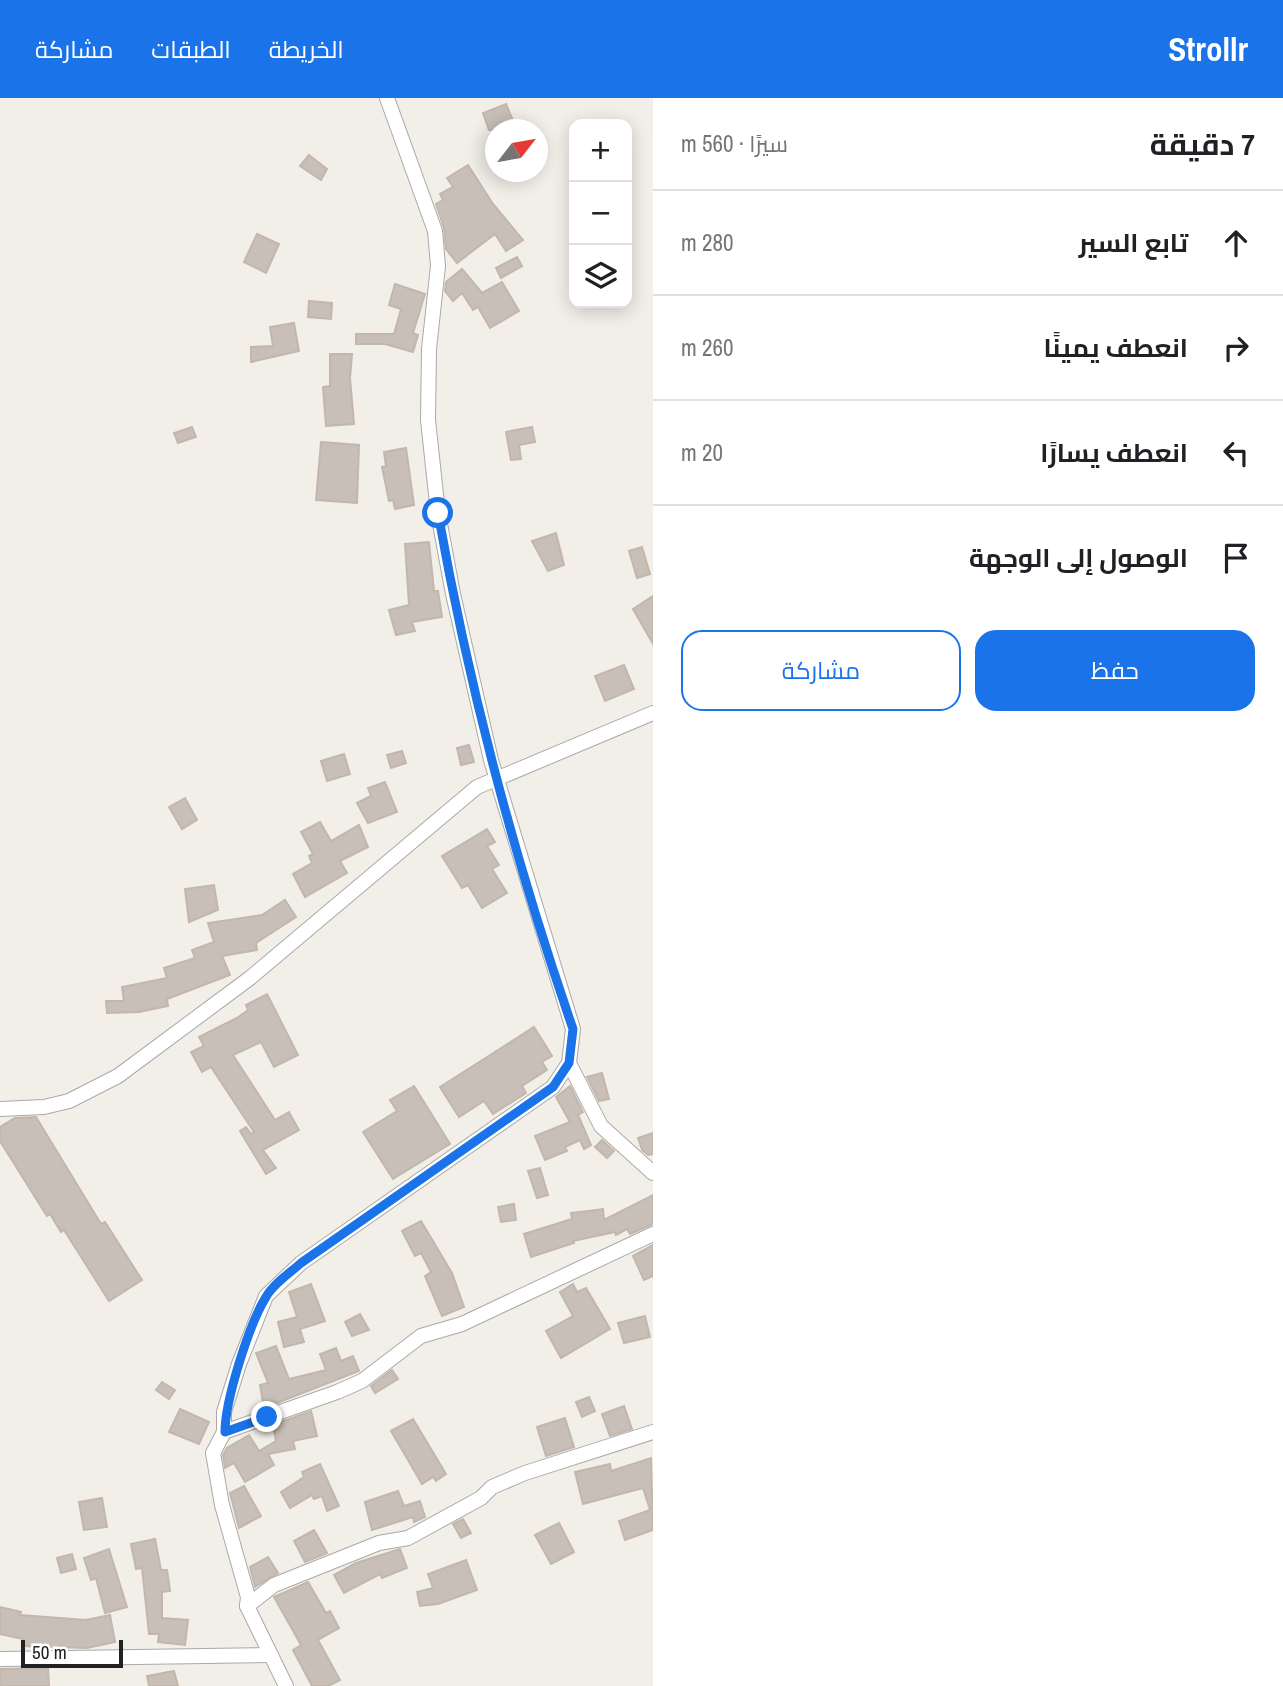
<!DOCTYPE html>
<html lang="ar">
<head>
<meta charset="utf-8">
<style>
	body { margin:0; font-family:"Archivo Narrow",Cairo,sans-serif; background:#f2f2f2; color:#202124; direction:rtl }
	.controls { position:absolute; right:21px; top:21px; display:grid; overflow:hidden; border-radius:14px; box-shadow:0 4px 18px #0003 }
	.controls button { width:63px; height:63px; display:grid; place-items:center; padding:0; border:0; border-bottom:2px solid #e0e0e0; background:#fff; color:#202124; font:35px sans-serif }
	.compass { position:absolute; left:485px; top:21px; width:63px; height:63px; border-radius:50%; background:#fff; box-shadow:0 4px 18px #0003; rotate:59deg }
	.scale { position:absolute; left:21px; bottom:18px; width:102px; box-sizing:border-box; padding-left:7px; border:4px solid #222; border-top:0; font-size:19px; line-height:24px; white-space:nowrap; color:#222; -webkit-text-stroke:5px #fff; paint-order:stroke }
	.stop { position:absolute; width:21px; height:21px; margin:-16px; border:5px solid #1a73e8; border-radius:50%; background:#fff }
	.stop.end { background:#1a73e8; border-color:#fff; box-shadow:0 2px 7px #0008 }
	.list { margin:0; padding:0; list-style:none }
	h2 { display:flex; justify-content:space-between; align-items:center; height:91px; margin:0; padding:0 28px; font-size:30px }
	h2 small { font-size:23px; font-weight:400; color:#757577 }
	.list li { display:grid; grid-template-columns:46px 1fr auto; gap:21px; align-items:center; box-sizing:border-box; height:105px; padding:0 28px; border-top:2px solid #e0e0e0 }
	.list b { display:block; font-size:26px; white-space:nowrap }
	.list em { font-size:23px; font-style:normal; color:#757577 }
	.actions { display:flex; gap:14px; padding:21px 28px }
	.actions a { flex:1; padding:16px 0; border:2px solid #1a73e8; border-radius:21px; text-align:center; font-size:24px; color:#1a73e8 }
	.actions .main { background:#1a73e8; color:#fff }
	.icon { flex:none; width:38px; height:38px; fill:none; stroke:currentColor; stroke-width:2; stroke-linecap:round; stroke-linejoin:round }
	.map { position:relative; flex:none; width:653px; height:1588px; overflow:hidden; direction:ltr }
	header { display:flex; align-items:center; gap:42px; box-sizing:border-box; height:98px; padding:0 35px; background:#1a73e8; color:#fff }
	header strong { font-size:33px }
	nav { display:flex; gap:38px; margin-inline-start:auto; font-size:24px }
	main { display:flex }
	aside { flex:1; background:#fff }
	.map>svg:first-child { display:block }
	.building { fill:#c7bfb8; stroke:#c4b6ab; stroke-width:2 }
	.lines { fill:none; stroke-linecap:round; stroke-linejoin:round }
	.minor-casing { stroke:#a9a9a9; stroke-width:16 }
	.minor { stroke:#fff; stroke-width:14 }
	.route { stroke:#1a73e8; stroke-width:9 }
</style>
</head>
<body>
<header>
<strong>Strollr</strong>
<nav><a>الخريطة</a><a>الطبقات</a><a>مشاركة</a></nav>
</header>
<main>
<aside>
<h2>7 دقيقة<small>سيرًا · 560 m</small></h2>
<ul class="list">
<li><svg class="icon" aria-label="ahead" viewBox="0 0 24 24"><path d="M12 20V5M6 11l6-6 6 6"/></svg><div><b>تابع السير</b></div><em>280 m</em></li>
<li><svg class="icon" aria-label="right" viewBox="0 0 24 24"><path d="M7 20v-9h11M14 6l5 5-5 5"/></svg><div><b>انعطف يمينًا</b></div><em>260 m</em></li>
<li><svg class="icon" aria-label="left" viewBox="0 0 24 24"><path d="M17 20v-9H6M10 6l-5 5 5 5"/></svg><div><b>انعطف يسارًا</b></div><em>20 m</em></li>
<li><svg class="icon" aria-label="arrive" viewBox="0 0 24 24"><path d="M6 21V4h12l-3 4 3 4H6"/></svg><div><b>الوصول إلى الوجهة</b></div></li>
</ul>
<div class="actions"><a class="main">حفظ</a><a>مشاركة</a></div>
</aside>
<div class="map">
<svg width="653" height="1588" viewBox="0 0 653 1588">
	<rect width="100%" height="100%" fill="#f2efe9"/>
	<g class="building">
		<polygon points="506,6 517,32 489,32 483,15"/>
		<polygon points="309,57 327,71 321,82 300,68"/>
		<polygon points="468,67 493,106 523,142 506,153 495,136 457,165 446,151 444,130 436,106 443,102 440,96 453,89 447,80"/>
		<polygon points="257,136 279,146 266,175 244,164"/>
		<polygon points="517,159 522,168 501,180 496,170"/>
		<polygon points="462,171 482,195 502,184 519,213 490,230 478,209 473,212 462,195 453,203 445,193 446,184"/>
		<polygon points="395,186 425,196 413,235 418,237 413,254 385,246 356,246 356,236 394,236 401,211 389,207"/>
		<polygon points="309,203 332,205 331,221 308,219"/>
		<polygon points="294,225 299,253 251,264 251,249 273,248 270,229"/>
		<polygon points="330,256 352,256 350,280 354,326 326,328 323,289 330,288"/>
		<polygon points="192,329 196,339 178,345 174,335"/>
		<polygon points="532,329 535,344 519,347 521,361 511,362 506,334"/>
		<polygon points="321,344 359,347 357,405 316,402"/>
		<polygon points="406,350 414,407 395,411 393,402 389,403 382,369 386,368 384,354"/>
		<polygon points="556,435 564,467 548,473 532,443"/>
		<polygon points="429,444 434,493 438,493 442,519 412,524 415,533 396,537 389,512 409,507 405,446"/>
		<polygon points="642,449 650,476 637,480 629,453"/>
		<polygon points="653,498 653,546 633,511"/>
		<polygon points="624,567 634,591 605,603 595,578"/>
		<polygon points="469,647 474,664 461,667 457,650"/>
		<polygon points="402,653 406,665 391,670 387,657"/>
		<polygon points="344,656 350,676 327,683 321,663"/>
		<polygon points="385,684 397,714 368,725 357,705 371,698 368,690"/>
		<polygon points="185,700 197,722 182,731 169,709"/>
		<polygon points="320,724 331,743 359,727 368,749 340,763 347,775 305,799 293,776 312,765 309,758 313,756 301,734"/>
		<polygon points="487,731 495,744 487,748 499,767 492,771 507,795 482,810 468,787 462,790 442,758"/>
		<polygon points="214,787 218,812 189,824 185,791"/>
		<polygon points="285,802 296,819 256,845 257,852 222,858 230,877 167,901 168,908 139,914 107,915 106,903 124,903 122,889 167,880 164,870 195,860 192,852 214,844 208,825 262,817"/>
		<polygon points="267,896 298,957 274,969 261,944 233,957 275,1022 289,1014 299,1032 263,1052 276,1070 266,1076 240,1033 246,1029 251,1036 254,1034 211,969 202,974 191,954 204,948 199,939 237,920 248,912 246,907"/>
		<polygon points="534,929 552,958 542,964 547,972 522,988 526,995 493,1016 484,1003 459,1019 440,989"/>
		<polygon points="602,975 609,1001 599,1003 587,979"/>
		<polygon points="414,988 450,1046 393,1081 363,1034 397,1013 390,1002"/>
		<polygon points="570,988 583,1014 578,1017 591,1047 584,1051 580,1042 565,1049 567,1053 545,1062 535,1038 570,1024 556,999"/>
		<polygon points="36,1019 101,1126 105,1124 142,1182 109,1203 64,1132 61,1134 50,1116 47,1118 0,1043 0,1029 15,1020"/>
		<polygon points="653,1035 653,1056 648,1057 642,1052 638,1040"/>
		<polygon points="602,1042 614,1053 607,1060 595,1049"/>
		<polygon points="540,1070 548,1097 537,1100 528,1073"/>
		<polygon points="653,1097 653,1126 630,1136 627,1131 616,1137 615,1134 573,1143 574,1145 531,1159 524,1136 572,1121 571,1115 603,1111 604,1122"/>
		<polygon points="514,1106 516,1122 501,1124 498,1109"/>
		<polygon points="421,1123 452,1175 464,1209 442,1218 425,1178 431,1174 421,1155 415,1158 402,1133"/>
		<polygon points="653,1147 653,1178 644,1182 633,1158"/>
		<polygon points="311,1186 325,1223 300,1231 304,1244 284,1249 278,1224 297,1219 289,1194"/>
		<polygon points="573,1186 577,1194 586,1190 610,1231 561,1260 546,1233 573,1218 560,1194"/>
		<polygon points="360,1216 369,1232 352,1238 345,1224"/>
		<polygon points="645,1218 650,1239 624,1245 618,1225"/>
		<polygon points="276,1248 289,1281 326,1272 320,1256 336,1250 341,1263 353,1258 359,1273 264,1310 260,1287 268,1285 256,1255"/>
		<polygon points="392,1272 398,1281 375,1295 371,1288"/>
		<polygon points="162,1284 175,1292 169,1301 156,1292"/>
		<polygon points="589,1299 595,1313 582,1319 576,1304"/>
		<polygon points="624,1308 632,1331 610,1338 602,1316"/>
		<polygon points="180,1311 209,1324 199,1346 169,1334"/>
		<polygon points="311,1313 317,1338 293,1343 295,1351 268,1356 274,1367 245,1384 234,1365 225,1370 223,1357 227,1350 249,1337 259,1353 276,1343 273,1327"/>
		<polygon points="565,1320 574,1349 546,1358 537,1329"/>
		<polygon points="413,1321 446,1376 436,1383 433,1379 422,1386 391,1333"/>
		<polygon points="651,1360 653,1432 625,1442 619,1423 650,1412 643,1390 583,1406 575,1374 610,1366 611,1373"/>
		<polygon points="320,1366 339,1408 327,1413 322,1398 314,1401 312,1397 290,1410 281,1394 304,1379 302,1374"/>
		<polygon points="244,1388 261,1418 239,1430 230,1395"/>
		<polygon points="398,1393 404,1408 420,1403 425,1419 414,1424 413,1419 372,1432 365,1404"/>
		<polygon points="102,1400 107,1429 84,1432 79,1404"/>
		<polygon points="463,1421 471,1435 461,1440 453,1426"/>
		<polygon points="559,1425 574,1454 551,1466 535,1437"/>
		<polygon points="314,1432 327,1455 305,1464 294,1443"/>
		<polygon points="155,1441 161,1472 167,1472 170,1493 162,1494 162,1520 188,1522 185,1547 158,1544 159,1536 149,1536 142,1470 136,1471 131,1446"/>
		<polygon points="109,1451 127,1509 105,1515 96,1480 91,1482 84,1460"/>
		<polygon points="400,1451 407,1470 382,1480 380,1476 344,1495 334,1477 356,1465"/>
		<polygon points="72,1456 76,1471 61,1475 57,1460"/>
		<polygon points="268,1459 278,1475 255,1489 250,1469"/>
		<polygon points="466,1462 477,1492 438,1506 420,1508 417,1494 433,1490 428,1476"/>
		<polygon points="308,1484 326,1515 330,1513 339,1530 318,1542 340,1582 328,1588 312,1588 293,1552 301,1547 274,1499"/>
		<polygon points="0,1509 21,1514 20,1517 86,1522 110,1517 115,1544 87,1550 22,1548 23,1541 0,1536"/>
		<polygon points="48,1570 49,1588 0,1588 0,1571"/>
		<polygon points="174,1573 178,1588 149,1588 147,1578"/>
	</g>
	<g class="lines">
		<g class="minor-casing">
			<g id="minor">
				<polyline points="569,965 601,1028 653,1075"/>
				<polyline points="0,1011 44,1009 69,1003 118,978 250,880 477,689 653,615"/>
				<polyline points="224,1334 337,1294 362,1283 421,1238 462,1226 653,1136"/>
				<polyline points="247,1508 274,1487 379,1445 408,1440 481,1400 492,1389 525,1375 653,1334"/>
				<polyline points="0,1561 271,1557"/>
				<polyline points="286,1588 247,1508 248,1499 222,1407 213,1355 224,1334 224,1314 239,1266 266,1198 301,1165 553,989 569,965 573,931 491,662 453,496 438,415 428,322 429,251 438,168 435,133 387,0"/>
			</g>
		</g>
		<use href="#minor" class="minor"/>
	</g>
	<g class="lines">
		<path class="route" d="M267,1319L225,1334C225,1303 249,1226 266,1199C273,1186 290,1175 301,1165L553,989L569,965L573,931C515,763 469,590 438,415"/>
	</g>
</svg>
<div class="controls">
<button>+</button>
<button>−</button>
<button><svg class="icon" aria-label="layers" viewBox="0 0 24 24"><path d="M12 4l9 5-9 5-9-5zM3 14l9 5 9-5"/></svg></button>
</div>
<svg class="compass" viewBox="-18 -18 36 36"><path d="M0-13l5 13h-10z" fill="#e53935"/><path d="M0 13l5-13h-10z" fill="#757577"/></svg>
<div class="scale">50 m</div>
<div class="stop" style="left:438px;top:415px"></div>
<div class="stop end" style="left:267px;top:1319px"></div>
</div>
</main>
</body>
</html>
